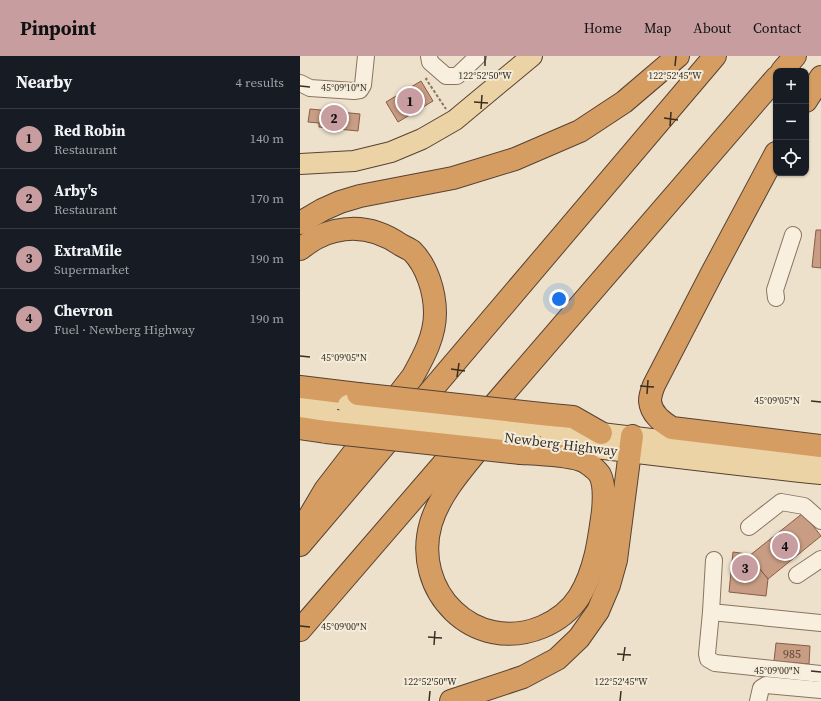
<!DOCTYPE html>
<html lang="en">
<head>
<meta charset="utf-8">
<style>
	body { margin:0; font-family:"Source Serif 4",serif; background:#20242c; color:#f1f3f6 }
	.controls { position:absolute; right:12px; top:12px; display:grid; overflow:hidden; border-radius:8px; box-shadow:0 1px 3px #0004 }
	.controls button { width:36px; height:36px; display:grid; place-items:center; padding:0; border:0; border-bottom:1px solid #363941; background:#171b24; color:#f1f3f6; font:20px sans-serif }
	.you { position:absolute; left:259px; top:243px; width:14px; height:14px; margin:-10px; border:3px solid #fff; border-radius:50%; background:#1a73e8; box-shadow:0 0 0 6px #1a73e833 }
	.badge { display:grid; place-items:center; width:26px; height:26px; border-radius:50%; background:#c79da0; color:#111; font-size:13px; font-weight:700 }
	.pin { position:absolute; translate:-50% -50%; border:2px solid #fff; box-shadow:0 1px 4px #0006 }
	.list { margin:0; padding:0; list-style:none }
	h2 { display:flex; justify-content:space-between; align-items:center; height:52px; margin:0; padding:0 16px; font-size:17px }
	h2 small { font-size:13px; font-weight:400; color:#9ea1a6 }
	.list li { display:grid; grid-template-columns:26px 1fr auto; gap:12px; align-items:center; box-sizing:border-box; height:60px; padding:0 16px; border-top:1px solid #363941 }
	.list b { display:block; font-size:15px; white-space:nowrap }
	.list p { margin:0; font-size:13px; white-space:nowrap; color:#9ea1a6 }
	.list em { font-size:13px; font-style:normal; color:#9ea1a6 }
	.icon { flex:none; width:22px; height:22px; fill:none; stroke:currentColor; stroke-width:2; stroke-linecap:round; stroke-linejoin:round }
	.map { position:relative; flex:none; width:521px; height:645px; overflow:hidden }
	header { display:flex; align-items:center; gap:24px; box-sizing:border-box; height:56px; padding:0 20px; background:#c79da0; color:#111 }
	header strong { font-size:19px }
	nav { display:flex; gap:22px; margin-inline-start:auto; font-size:14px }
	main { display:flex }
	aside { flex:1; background:#171b24 }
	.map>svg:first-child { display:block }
	.building { fill:#c89d83; stroke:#875d47 }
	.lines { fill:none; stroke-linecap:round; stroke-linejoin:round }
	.minor-casing { stroke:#897460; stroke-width:18 }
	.major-casing { stroke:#574233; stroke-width:22 }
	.highway-casing { stroke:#574233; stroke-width:24 }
	.path { stroke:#897460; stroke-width:2; stroke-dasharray:3 2; stroke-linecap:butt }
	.minor { stroke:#f8efde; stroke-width:16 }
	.major { stroke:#ecd3a6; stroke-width:20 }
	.highway { stroke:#d59d62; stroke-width:22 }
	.major-bridge-casing { stroke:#574233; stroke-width:22; stroke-linecap:butt }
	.highway-bridge-casing { stroke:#574233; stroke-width:24; stroke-linecap:butt }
	.major-bridge { stroke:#ecd3a6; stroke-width:20 }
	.highway-bridge { stroke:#d59d62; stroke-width:22 }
	.ticks { fill:none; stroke:#3a2d22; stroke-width:1.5 }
	.labels { text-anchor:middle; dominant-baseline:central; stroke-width:4; stroke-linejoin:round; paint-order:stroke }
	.number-label { font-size:12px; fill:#5e493a }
	.street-label { font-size:14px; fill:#3a2d22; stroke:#f4ecda }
	.ticks-label { font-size:10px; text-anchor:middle; fill:#3a2d22; stroke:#f4ecda; stroke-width:4; stroke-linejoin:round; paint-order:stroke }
</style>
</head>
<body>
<header>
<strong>Pinpoint</strong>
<nav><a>Home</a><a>Map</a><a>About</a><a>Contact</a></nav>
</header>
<main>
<aside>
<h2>Nearby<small>4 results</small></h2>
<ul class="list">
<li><span class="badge">1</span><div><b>Red Robin</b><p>Restaurant</p></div><em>140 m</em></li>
<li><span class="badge">2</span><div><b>Arby's</b><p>Restaurant</p></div><em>170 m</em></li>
<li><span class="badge">3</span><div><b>ExtraMile</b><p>Supermarket</p></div><em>190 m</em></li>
<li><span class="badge">4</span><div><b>Chevron</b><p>Fuel · Newberg Highway</p></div><em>190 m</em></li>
</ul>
</aside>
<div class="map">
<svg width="521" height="645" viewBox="0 0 521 645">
	<rect width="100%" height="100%" fill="#ede1cb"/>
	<g class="building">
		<polygon points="121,25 133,45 98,66 86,46"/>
		<polygon points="10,53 60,58 58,75 19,71 19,67 8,66"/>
		<polygon points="516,174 521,174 521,212 512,211"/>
		<polygon points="503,457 521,480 468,523 449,500"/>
		<polygon points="433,496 447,498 447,500 449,500 468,523 466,540 429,536"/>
		<polygon points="476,587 510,590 509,608 474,605"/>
	</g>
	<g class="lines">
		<g class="minor-casing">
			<g id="minor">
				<polyline points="129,0 130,6 146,20 157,20 178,0"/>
				<polyline points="0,27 10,32 54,35 60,34 63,29 66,0"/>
				<polyline points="476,242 475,234 493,179"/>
				<polyline points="449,471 481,446 504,450 521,465"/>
				<polyline points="414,504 411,556 521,567"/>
				<polyline points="497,519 521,503"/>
				<polyline points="411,556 407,598 408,603 415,607 521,618"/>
				<polyline points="458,645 461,632 466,629 521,634"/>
			</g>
		</g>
		<g class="major-casing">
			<g id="major">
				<polyline points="0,108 54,105 91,96 122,83 155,64 232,0"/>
				<polyline points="0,344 48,349"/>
				<polyline points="0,360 36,364"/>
				<polyline points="242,370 521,403"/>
				<path d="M231,384C328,396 424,408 521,418"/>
			</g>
		</g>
		<g class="highway-casing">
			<g id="highway">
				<polyline points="482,15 495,0"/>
				<polyline points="506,45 521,21"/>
				<path d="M476,97L413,215L354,329C352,334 350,340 350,345C351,358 362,366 372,372L521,390"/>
				<polyline points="0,167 22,154 40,146 60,140 153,122 215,103 280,75 324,46 378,0"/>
				<path d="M0,193C11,185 21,178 35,175C59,169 81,175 101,189C105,191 109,193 112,195C127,210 135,236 135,257C135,280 124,300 113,320L25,434L5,468"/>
				<polyline points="0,331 58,338"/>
				<polyline points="251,359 273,361 301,377"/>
				<polyline points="0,372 26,376"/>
				<path d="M190,379C169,406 141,434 131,467C111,535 174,599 242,571C256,565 270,555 279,541C295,515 299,485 303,455C304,444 305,429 300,419C297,414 287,406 281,404C266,399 238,398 221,397"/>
				<polyline points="0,489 415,0"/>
				<polyline points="0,574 476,22"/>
				<polyline points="151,645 223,621 257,603 279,582 298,555 309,529 316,504 332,380"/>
			</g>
		</g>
		<polyline class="path" points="127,22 126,23 146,53"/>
		<use href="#minor" class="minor"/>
		<use href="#major" class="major"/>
		<use href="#highway" class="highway"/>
		<g class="major-bridge-casing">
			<g id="major-bridge">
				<polyline points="48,349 242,370"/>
				<polyline points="36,364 231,384"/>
			</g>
		</g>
		<g class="highway-bridge-casing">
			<g id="highway-bridge">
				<polyline points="58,338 251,359"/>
				<polyline points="26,376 221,397"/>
			</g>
		</g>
		<use href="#major-bridge" class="major-bridge"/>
		<use href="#highway-bridge" class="highway-bridge"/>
	</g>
	<path class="ticks" d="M185,10V0M375,10L376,0M0,30L10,31M174,46L188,47M181,53L182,39M364,62L378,64M370,70L371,56M0,300L10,301M151,313L165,315M157,321L159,307M340,330L354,331M347,338L348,324M511,345L521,346M0,570L10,571M128,581L142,582M134,589L135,575M317,598L331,599M323,605L325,591M511,615L521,616M129,645L130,635M320,645L321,635"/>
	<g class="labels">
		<g class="number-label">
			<text x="492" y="598">985</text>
		</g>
		<g class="street-label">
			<text transform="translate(261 388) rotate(7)">Newberg Highway</text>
		</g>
	</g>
	<g class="ticks-label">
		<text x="185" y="23">122°52'50"W</text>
		<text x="375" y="23">122°52'45"W</text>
		<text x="44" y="35">45°09'10"N</text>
		<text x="44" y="305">45°09'05"N</text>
		<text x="477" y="348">45°09'05"N</text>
		<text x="44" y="574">45°09'00"N</text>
		<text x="477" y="618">45°09'00"N</text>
		<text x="130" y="629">122°52'50"W</text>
		<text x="321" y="629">122°52'45"W</text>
	</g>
</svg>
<div class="controls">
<button>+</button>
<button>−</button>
<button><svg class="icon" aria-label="locate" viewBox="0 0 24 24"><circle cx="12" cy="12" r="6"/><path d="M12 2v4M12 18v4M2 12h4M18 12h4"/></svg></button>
</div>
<div class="you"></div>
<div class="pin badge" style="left:110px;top:45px">1</div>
<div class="pin badge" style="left:34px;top:62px">2</div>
<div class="pin badge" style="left:445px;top:512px">3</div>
<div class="pin badge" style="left:485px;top:490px">4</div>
</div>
</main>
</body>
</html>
